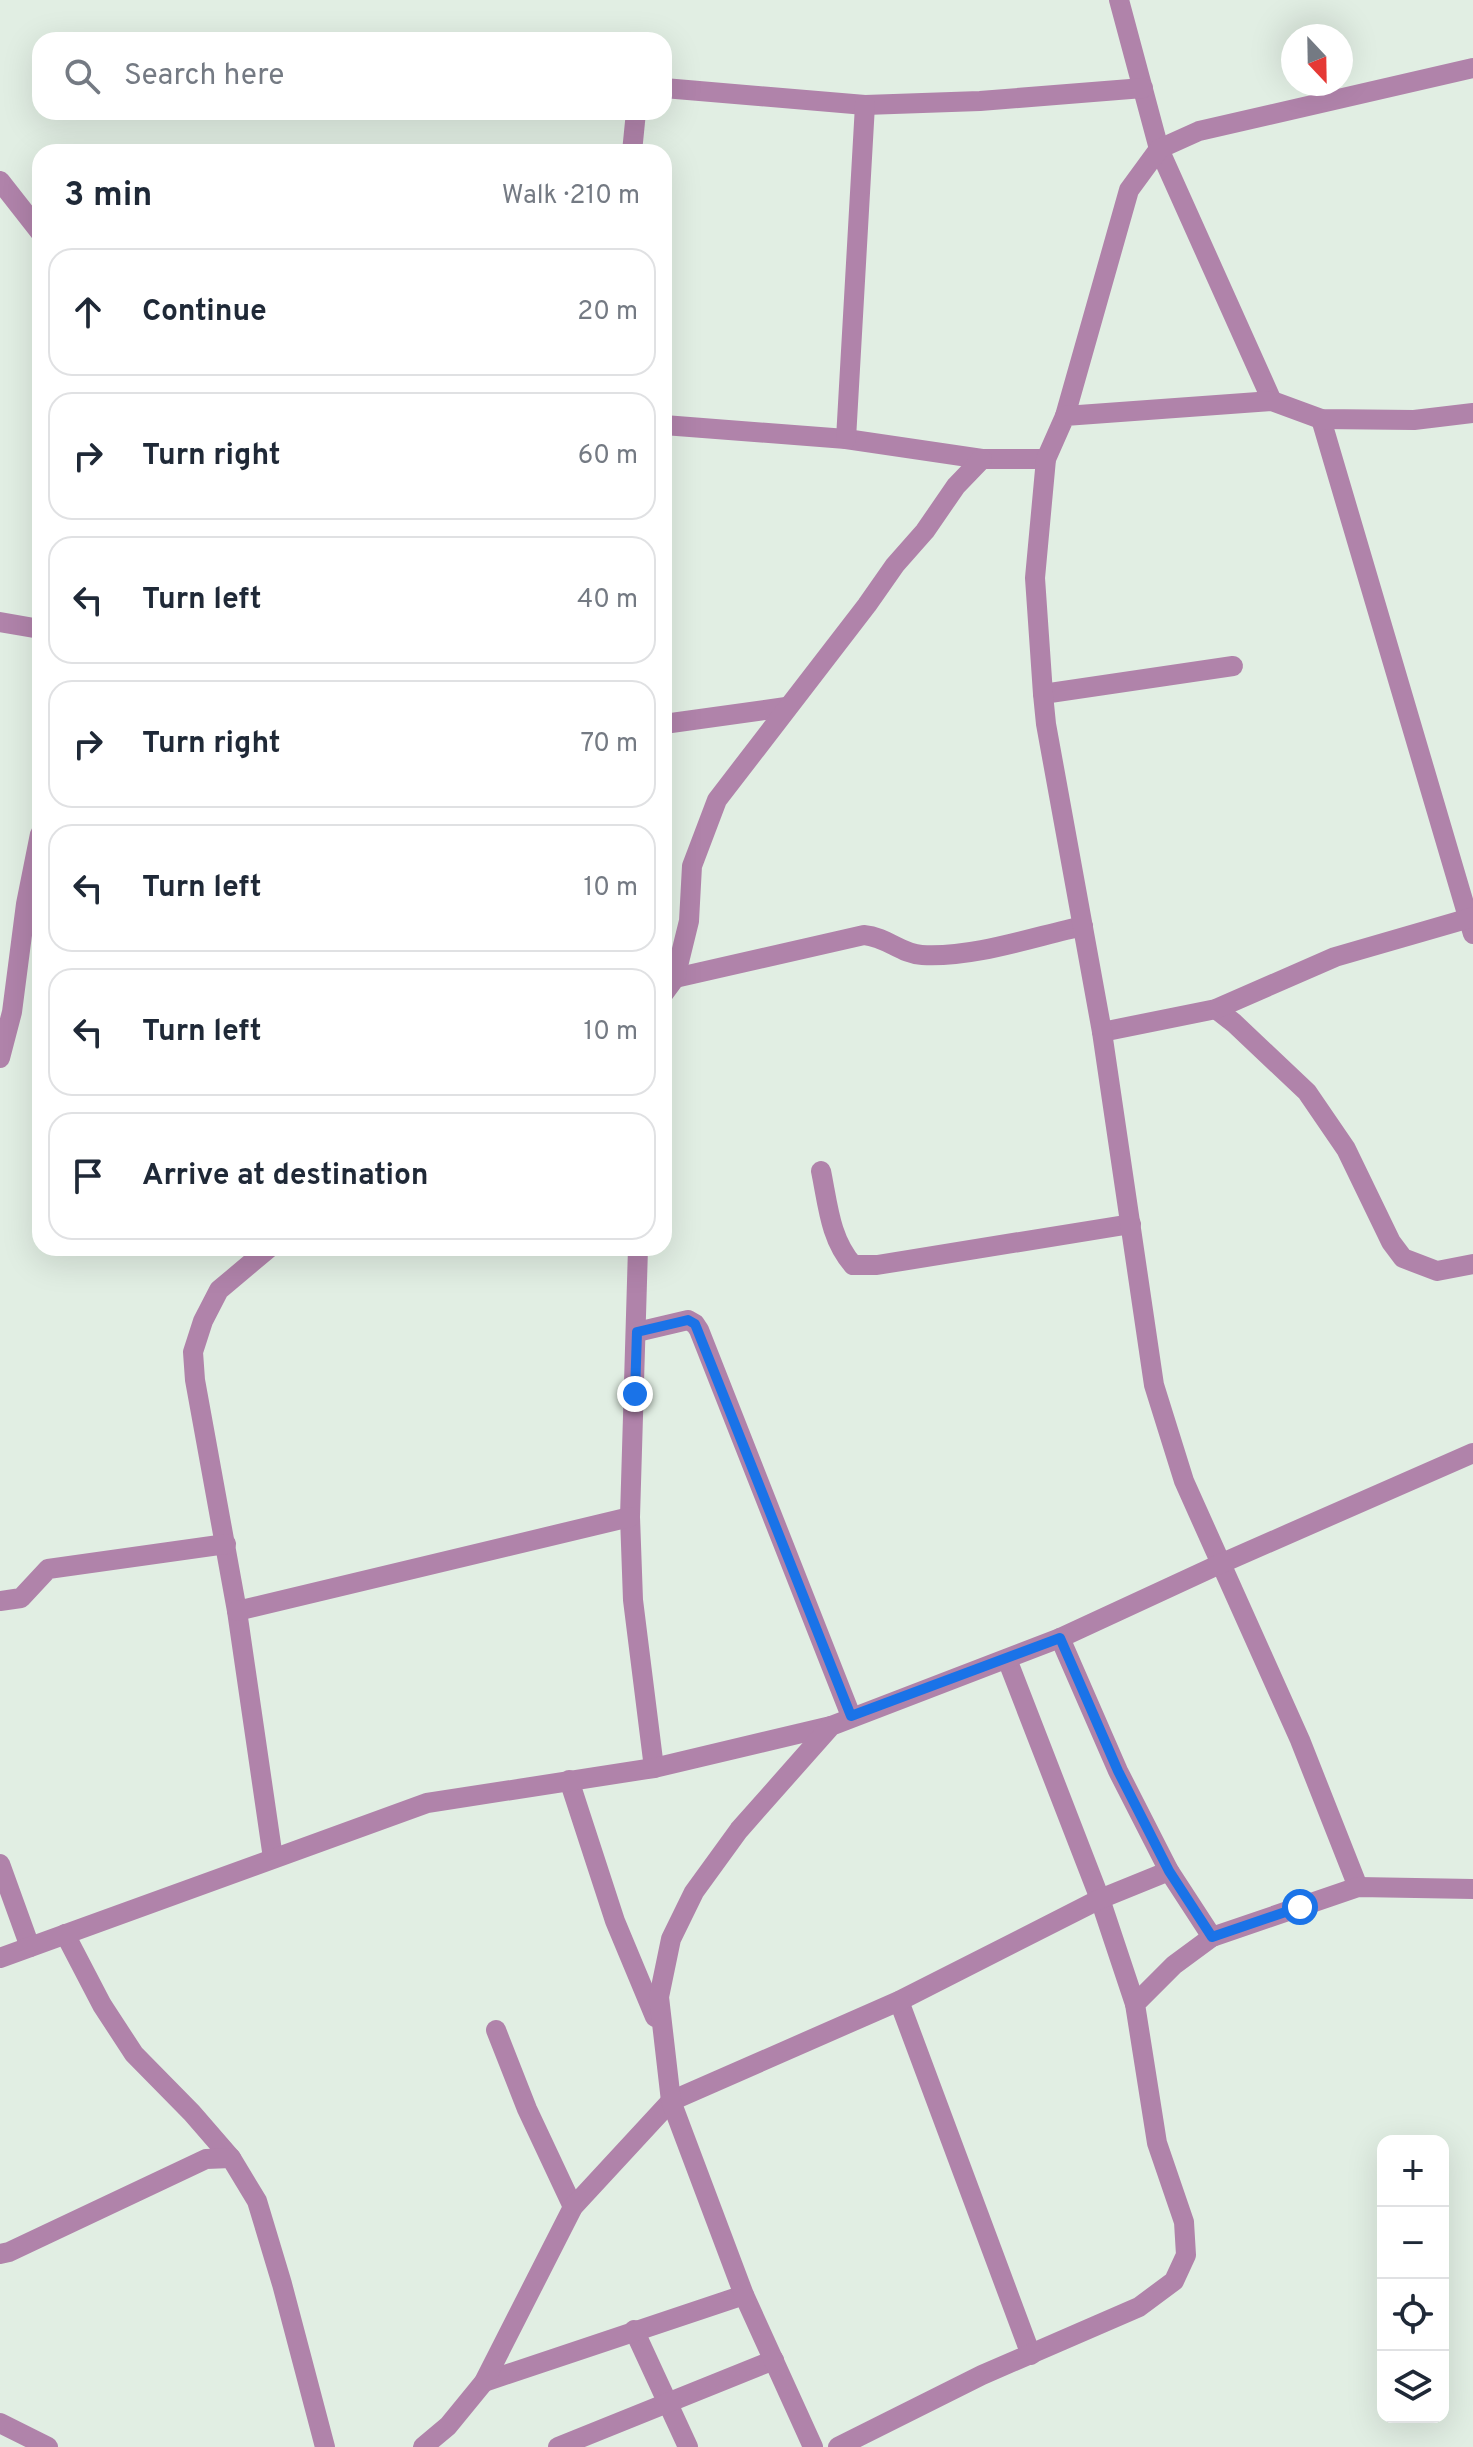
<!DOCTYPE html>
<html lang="en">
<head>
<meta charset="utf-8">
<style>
	body { margin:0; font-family:Overpass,sans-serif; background:#f2f2f3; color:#1f2937 }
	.controls { position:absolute; right:24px; bottom:24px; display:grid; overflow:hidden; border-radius:16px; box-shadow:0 8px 32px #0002 }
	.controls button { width:72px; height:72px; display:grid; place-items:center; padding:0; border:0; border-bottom:2px solid #e0e1e3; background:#fff; color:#1f2937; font:40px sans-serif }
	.compass { position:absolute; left:1281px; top:24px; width:72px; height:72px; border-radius:50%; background:#fff; box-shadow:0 8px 32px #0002; rotate:158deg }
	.stop { position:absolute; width:24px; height:24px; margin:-18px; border:6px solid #1a73e8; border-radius:50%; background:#fff }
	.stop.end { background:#1a73e8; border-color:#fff; box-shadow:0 2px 8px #0008 }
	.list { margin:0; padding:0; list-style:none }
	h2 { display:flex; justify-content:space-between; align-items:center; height:104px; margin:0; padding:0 32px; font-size:34px }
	h2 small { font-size:26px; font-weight:400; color:#747a83 }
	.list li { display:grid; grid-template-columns:52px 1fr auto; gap:24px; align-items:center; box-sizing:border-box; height:128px; margin:0 16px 16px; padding:0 16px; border:2px solid #e0e1e3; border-radius:24px }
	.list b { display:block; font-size:30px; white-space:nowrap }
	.list em { font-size:26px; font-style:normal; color:#747a83 }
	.icon { flex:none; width:44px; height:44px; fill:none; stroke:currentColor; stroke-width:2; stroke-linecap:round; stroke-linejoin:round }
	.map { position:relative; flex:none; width:1473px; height:2447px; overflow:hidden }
	.search { position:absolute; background:#fff; box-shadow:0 8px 32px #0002; left:32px; top:32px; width:640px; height:88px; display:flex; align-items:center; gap:20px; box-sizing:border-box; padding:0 28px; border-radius:24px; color:#747a83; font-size:30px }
	.panel { position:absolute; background:#fff; box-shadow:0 8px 32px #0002; left:32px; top:144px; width:640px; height:1112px; border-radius:24px }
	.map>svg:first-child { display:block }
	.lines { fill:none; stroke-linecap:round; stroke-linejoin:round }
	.minor { stroke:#b083aa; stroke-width:20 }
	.route { stroke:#1a73e8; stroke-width:10 }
</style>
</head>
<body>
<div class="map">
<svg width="1473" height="2447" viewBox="0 0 1473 2447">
	<rect width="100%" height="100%" fill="#e1eee3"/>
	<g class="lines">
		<g class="minor">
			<polyline points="1119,0 1159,149 1272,401"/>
			<polyline points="664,88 865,105 980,101 1143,88"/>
			<polyline points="632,152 636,112"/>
			<polyline points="0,181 40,232"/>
			<polyline points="1065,416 1129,190 1159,149 1199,131 1473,68"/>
			<polyline points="1321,419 1473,934"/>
			<polyline points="664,425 846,439 982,459 1046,459"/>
			<polyline points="846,439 865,105"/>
			<polyline points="0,622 40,629"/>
			<polyline points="1043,694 1233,666"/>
			<polyline points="664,724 786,707"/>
			<path d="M675,978L864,935C887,937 901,954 922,955C973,958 1033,937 1083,926"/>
			<polyline points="664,993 675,978 689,921 692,866 717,800 867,605 895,565 925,531 956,486 982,459"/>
			<polyline points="1216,1009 1234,1023 1307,1092 1346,1149 1391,1242 1403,1258 1437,1271 1473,1264"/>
			<polyline points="1102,1032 1216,1009 1335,957 1473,917"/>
			<polyline points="0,1058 12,1012 26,904 40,834"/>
			<path d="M821,1171C828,1205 830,1239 853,1265H877L1131,1224"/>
			<polyline points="269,1248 219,1290 203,1321 193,1352 195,1380 237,1611 273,1858"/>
			<polyline points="638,1248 630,1517 633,1600 654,1768"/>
			<polyline points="637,1332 688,1320 695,1324 699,1330 851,1716"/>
			<polyline points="0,1601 21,1598 48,1569 226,1544"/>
			<polyline points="237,1611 630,1517"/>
			<polyline points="1060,1638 1118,1771 1169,1871 1212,1937"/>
			<polyline points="1007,1659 1100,1899 1135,2004"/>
			<polyline points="569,1780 615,1921 655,2017"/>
			<polyline points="0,1864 30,1947"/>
			<polyline points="1358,1887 1300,1740 1184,1481 1154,1385 1102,1032 1046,724 1043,694 1035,578 1046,459 1065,416 1272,401 1321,419 1414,420 1473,413"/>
			<polyline points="65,1934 102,2005 134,2054 192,2113 231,2158"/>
			<polyline points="0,1958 427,1803 654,1768 831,1726"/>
			<polyline points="899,2001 1031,2355"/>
			<polyline points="496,2030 527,2109 573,2207"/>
			<polyline points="0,2254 9,2252 206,2159 231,2158 257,2201 282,2284 325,2447"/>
			<polyline points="634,2330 688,2447"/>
			<polyline points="484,2382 744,2295"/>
			<polyline points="0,2423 48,2447"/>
			<polyline points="423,2447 448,2426 484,2382 573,2207 671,2101 899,2001 1100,1899 1169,1871"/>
			<polyline points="558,2447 774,2360"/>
			<polyline points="813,2447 744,2295 671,2101 659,1997 671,1939 694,1892 739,1830 831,1726 1060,1638 1220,1564 1473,1453"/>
			<polyline points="838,2447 982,2375 1139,2307 1174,2281 1186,2255 1184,2222 1157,2143 1135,2004 1174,1965 1212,1937 1358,1887 1473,1889"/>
		</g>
	</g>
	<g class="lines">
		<polyline class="route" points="635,1394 637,1332 688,1320 695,1324 851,1716 1060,1638 1118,1771 1169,1871 1212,1937 1300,1907"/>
	</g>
</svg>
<div class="controls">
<button>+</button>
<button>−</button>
<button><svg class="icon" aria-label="locate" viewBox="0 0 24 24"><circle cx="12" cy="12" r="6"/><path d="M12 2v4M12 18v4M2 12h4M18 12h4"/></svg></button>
<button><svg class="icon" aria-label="layers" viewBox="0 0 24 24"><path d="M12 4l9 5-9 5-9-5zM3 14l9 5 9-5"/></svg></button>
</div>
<svg class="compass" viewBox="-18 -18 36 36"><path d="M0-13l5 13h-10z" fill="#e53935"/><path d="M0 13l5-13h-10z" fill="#747a83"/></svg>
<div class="stop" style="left:1300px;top:1907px"></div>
<div class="stop end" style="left:635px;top:1394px"></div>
<div class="search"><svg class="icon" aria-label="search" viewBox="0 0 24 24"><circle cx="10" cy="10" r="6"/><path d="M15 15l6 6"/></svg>Search here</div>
<section class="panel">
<h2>3 min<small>Walk · 210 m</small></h2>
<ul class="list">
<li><svg class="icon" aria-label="ahead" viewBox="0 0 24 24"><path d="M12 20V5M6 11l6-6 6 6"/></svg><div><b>Continue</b></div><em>20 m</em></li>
<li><svg class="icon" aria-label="right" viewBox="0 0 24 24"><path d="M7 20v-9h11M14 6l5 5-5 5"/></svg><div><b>Turn right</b></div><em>60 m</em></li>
<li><svg class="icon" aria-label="left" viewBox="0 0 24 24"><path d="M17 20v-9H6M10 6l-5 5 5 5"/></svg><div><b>Turn left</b></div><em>40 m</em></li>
<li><svg class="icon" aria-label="right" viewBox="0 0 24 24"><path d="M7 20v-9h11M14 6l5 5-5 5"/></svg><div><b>Turn right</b></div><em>70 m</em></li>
<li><svg class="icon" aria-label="left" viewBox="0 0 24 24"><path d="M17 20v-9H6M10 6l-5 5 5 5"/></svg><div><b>Turn left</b></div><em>10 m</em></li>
<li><svg class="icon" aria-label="left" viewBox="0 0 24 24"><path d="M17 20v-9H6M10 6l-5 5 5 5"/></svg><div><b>Turn left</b></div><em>10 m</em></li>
<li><svg class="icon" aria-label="arrive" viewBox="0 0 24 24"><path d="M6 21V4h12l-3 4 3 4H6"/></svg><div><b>Arrive at destination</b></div></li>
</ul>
</section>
</div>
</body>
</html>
